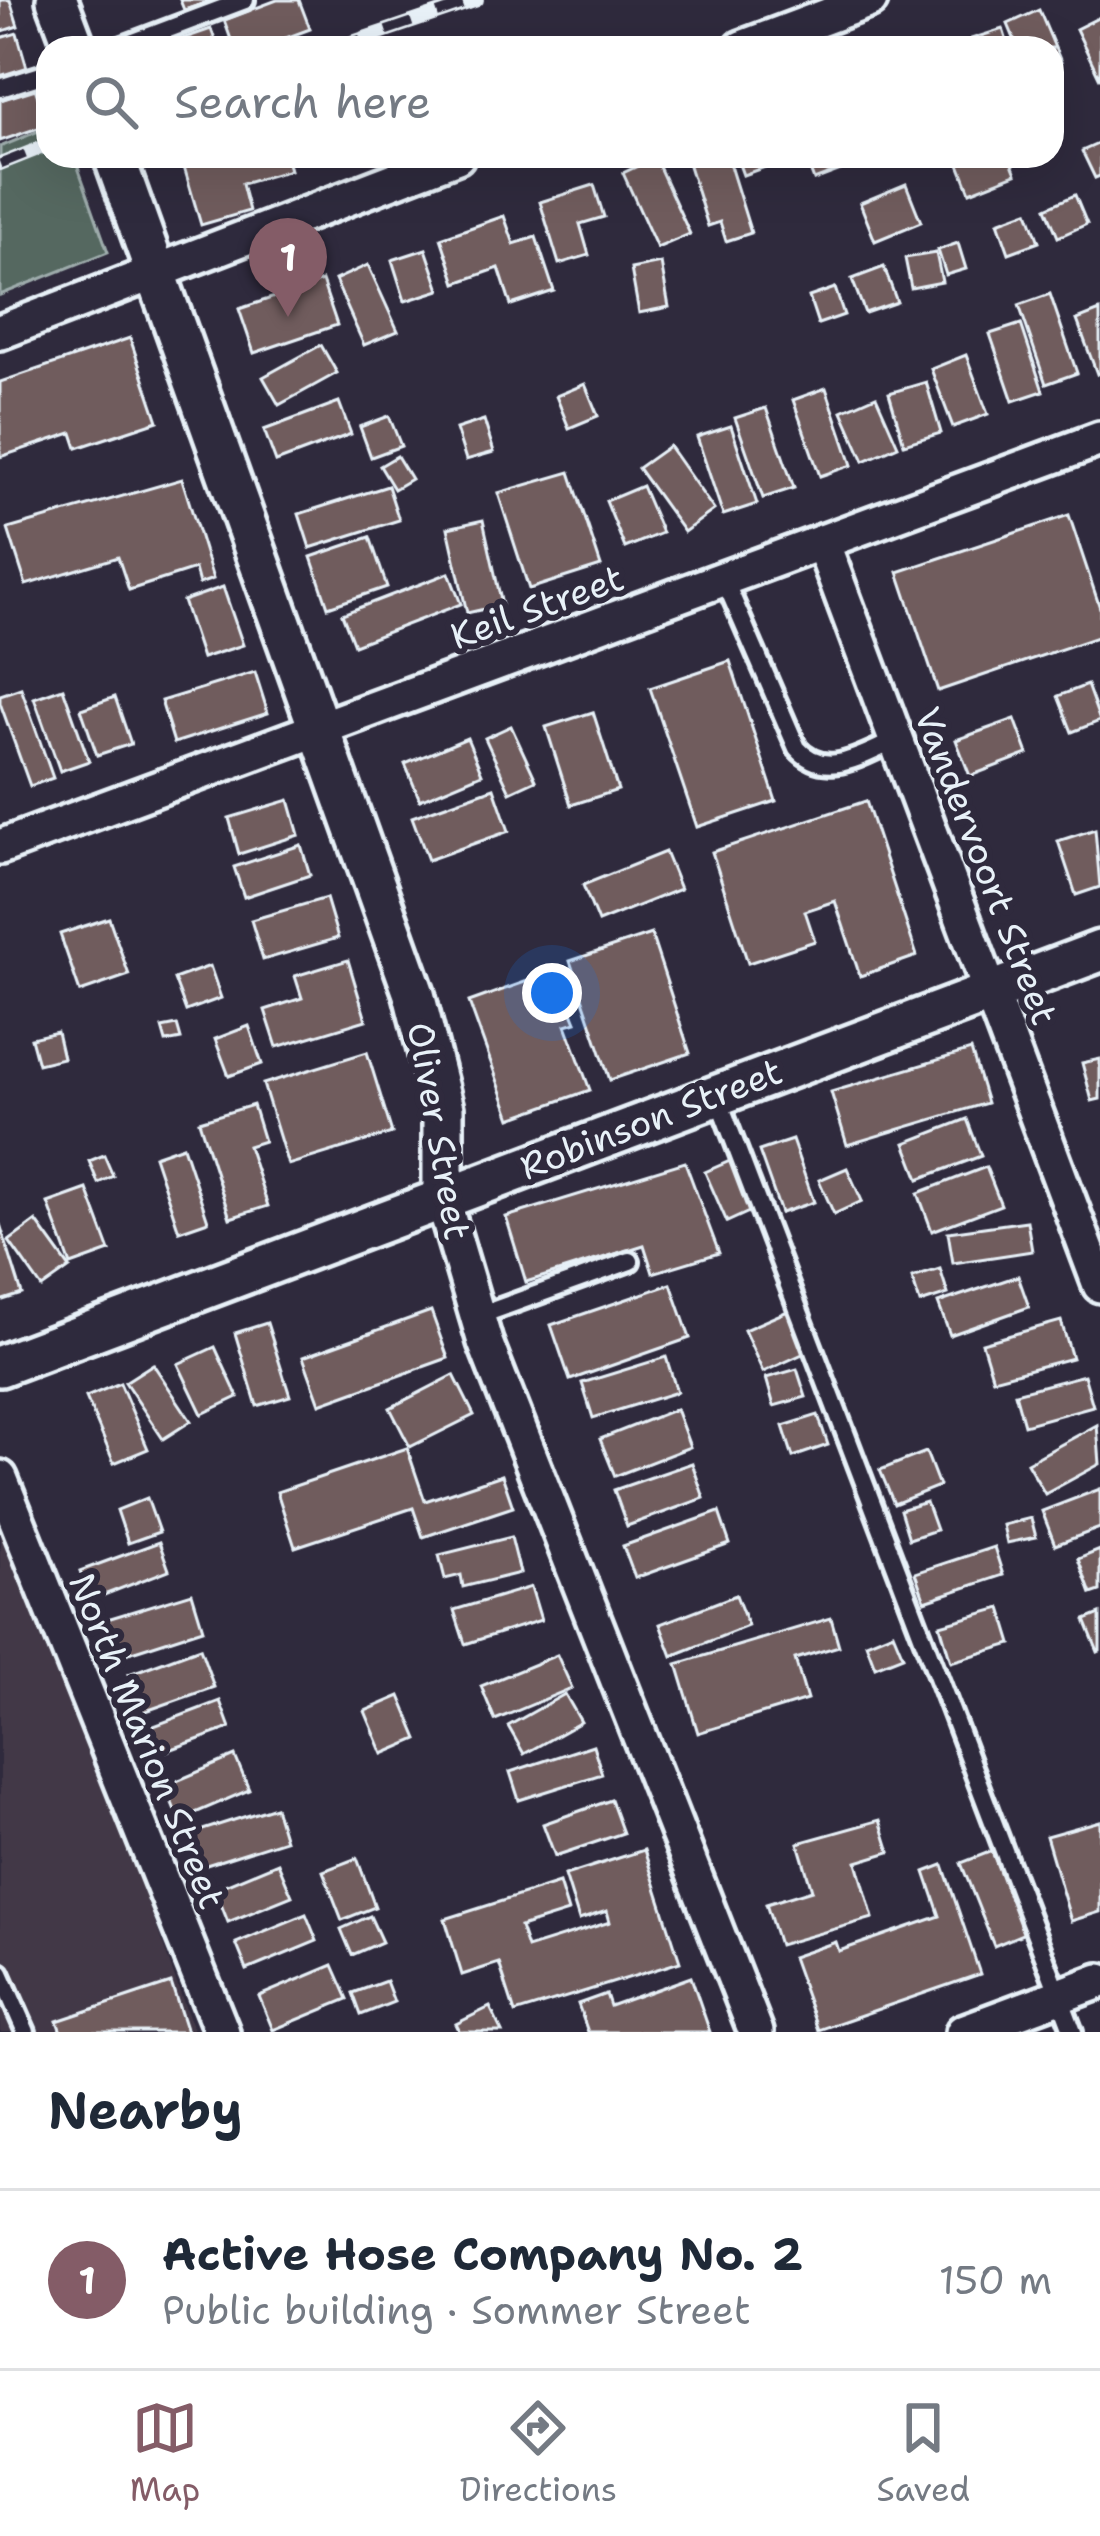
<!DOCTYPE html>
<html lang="en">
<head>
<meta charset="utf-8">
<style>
	body { margin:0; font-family:"Shantell Sans",sans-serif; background:#f2f2f3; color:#1f2937 }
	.you { position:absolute; left:552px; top:993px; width:42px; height:42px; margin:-30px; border:9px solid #fff; border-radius:50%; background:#1a73e8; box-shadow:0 0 0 18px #1a73e833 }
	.badge { display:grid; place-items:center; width:78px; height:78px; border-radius:50%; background:#845c67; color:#fff; font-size:39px; font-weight:700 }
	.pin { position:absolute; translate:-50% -99px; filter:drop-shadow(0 3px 6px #0008) }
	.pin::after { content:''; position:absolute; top:63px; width:42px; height:36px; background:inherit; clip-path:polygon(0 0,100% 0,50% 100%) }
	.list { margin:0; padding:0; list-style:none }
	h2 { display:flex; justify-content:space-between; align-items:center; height:156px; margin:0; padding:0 48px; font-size:51px }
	h2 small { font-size:39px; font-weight:400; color:#747a83 }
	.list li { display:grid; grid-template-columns:78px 1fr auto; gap:36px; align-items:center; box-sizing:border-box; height:180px; padding:0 48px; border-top:3px solid #e0e1e3 }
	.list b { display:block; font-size:45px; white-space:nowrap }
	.list p { margin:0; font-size:39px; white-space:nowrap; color:#747a83 }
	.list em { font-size:39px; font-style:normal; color:#747a83 }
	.icon { flex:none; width:66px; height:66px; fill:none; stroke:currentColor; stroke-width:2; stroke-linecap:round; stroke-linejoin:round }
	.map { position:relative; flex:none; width:1100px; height:2032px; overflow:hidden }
	.search { position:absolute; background:#fff; box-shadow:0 12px 48px #0002; left:36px; right:36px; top:36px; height:132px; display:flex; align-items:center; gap:30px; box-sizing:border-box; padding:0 42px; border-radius:36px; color:#747a83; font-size:45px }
	.sheet { height:336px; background:#fff }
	nav { display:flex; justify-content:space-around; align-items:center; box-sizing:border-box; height:168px; border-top:3px solid #e0e1e3; background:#fff; font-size:33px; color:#747a83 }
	nav a { display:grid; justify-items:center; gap:6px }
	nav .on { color:#845c67 }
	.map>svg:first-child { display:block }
	.built { fill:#423947 }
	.green { fill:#546861; stroke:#9eacac; stroke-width:3 }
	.building { fill:#6f5b5d; stroke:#e8f1f8; stroke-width:3 }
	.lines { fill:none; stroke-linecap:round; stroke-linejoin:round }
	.service-casing { stroke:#e8f1f8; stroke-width:26 }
	.minor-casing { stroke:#e8f1f8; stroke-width:42 }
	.tertiary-casing { stroke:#e8f1f8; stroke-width:48 }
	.service { stroke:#2f2a3d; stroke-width:16 }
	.minor { stroke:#2f2a3d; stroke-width:33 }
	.tertiary { stroke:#2f2a3d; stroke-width:39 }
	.rail-casing { stroke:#e8f1f8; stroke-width:14 }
	.rail { stroke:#2f2a3d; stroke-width:9; stroke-dasharray:27; stroke-linecap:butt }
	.labels { text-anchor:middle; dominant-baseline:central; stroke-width:12; stroke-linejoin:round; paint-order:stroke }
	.street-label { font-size:36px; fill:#e8f1f8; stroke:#2f2a3d }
</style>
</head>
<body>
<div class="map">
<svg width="1100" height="2032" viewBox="0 0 1100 2032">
	<rect width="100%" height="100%" fill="#2f2a3d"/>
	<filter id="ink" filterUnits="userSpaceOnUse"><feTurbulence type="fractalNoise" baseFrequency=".00833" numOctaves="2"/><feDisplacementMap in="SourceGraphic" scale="24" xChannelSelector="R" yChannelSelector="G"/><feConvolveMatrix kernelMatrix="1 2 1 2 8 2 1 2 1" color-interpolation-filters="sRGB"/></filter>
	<g filter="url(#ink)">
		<polygon class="built" points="0,1487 194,2032 0,2032"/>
		<polygon class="green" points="48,127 48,156 74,156 108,252 0,295 0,147"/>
		<g class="building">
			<polygon points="0,0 10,0 18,26 0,32"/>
			<polygon points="180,0 215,0 184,10"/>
			<polygon points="277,0 299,0 310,29 259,48 234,48 224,20"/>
			<polygon points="1039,10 1061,62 1052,66 1052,48 1018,48 1008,24"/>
			<polygon points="1100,17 1100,79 1076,29"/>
			<polygon points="211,29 218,48 156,48"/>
			<polygon points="1003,29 1009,48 974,48 971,39"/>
			<polygon points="17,33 28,71 0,79 0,38"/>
			<polygon points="35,88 47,125 0,141 0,100"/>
			<polygon points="1100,143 1100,176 1095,178 1082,151"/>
			<polygon points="194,156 286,156 290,170 242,184 249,211 201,225 182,160"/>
			<polygon points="686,156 727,156 751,233 726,241 720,222 708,226"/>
			<polygon points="736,156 795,156 743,175"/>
			<polygon points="805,156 878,156 814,180"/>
			<polygon points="965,156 1009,156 1016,174 970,192 957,159"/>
			<polygon points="655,158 690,234 657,248 623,173"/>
			<polygon points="906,184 921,222 875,241 860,203"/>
			<polygon points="594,185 604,217 580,224 589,255 559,264 540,202"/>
			<polygon points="1075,195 1087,224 1058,237 1046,208"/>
			<polygon points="1028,211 1039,242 1009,253 998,222"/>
			<polygon points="504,216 514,244 536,237 554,291 511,305 499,268 456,283 441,238"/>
			<polygon points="958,243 966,269 946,275 938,250"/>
			<polygon points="426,249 440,290 405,301 392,260"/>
			<polygon points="936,253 942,282 911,288 905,258"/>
			<polygon points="661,263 669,307 639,313 631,269"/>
			<polygon points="368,265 398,331 364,345 335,280"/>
			<polygon points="884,267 897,302 865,313 852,279"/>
			<polygon points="322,281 337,325 254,353 239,309"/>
			<polygon points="835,288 844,315 818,324 809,297"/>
			<polygon points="1050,294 1077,373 1046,384 1019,305"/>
			<polygon points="1100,311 1100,372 1097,374 1077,320"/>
			<polygon points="1021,324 1043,391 1013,401 990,334"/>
			<polygon points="130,338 158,421 77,448 72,433 0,457 0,382"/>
			<polygon points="321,345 337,373 279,405 263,377"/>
			<polygon points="966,355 988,414 953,427 931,369"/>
			<polygon points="926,382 941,433 904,444 889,393"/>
			<polygon points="585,384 598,416 569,428 556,396"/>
			<polygon points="826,388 852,465 820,476 793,400"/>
			<polygon points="876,396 898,446 864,461 842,411"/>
			<polygon points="339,402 351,434 276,462 264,430"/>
			<polygon points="766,408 794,488 763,498 735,418"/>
			<polygon points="389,416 401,446 371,457 360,427"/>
			<polygon points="484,420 494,452 466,460 456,429"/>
			<polygon points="731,426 757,504 723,515 697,437"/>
			<polygon points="669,446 714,510 684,532 638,468"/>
			<polygon points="397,456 411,479 394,489 380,466"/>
			<polygon points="570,472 601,566 529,589 498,493"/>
			<polygon points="182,479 213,579 199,584 195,569 129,590 118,557 26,585 8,529"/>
			<polygon points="388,486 399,520 310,548 299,514"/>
			<polygon points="642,486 662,533 625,548 606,501"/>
			<polygon points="1069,515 1100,608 1100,636 938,691 898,572"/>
			<polygon points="483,520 502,605 467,613 448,528"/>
			<polygon points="370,537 387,587 328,607 311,557"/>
			<polygon points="449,573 461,604 354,645 342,614"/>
			<polygon points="223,587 243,645 202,658 183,601"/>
			<polygon points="730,661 776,801 697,827 650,688"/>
			<polygon points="255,672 268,713 174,743 161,701"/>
			<polygon points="1087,685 1100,721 1072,732 1058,696"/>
			<polygon points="21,688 53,778 30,786 0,703 0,695"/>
			<polygon points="63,688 89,761 60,771 34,698"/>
			<polygon points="115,697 131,744 97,755 81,709"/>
			<polygon points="593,712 618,790 571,805 546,727"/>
			<polygon points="1015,719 1028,754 970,776 956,740"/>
			<polygon points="511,726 536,780 510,792 485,738"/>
			<polygon points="467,738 482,774 420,800 405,764"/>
			<polygon points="494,788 509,831 428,860 412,817"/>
			<polygon points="289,800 299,835 239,854 229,818"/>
			<polygon points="866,801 917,956 860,976 835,901 805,911 815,941 748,963 712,852"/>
			<polygon points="1095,829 1100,887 1076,895 1058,841"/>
			<polygon points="301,845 310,875 244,897 234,867"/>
			<polygon points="665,852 680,889 598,922 583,885"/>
			<polygon points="326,898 338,938 263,960 251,920"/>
			<polygon points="109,918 129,975 80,992 60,934"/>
			<polygon points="651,934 690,1053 610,1080 570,961"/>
			<polygon points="348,960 366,1020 277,1047 265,1010 302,998 295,976"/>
			<polygon points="210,966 221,998 186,1011 174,979"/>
			<polygon points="539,977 549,1006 567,1000 576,1022 566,1025 590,1090 511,1118 469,1002"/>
			<polygon points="177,1025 181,1039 166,1042 162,1028"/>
			<polygon points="249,1026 262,1064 229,1076 215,1039"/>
			<polygon points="57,1032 63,1058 38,1064 31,1038"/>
			<polygon points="971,1050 987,1103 847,1145 831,1092"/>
			<polygon points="367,1052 392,1133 288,1165 263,1084"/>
			<polygon points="1100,1059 1100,1099 1092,1101 1082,1063"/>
			<polygon points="253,1105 264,1141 248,1146 268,1206 230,1218 199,1121"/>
			<polygon points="967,1119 981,1156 919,1179 905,1143"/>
			<polygon points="792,1140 814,1202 781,1213 759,1151"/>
			<polygon points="183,1146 208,1221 179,1231 154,1156"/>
			<polygon points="104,1155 113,1176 98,1183 89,1161"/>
			<polygon points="730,1161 751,1211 727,1222 705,1172"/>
			<polygon points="685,1162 719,1253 653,1273 644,1245 526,1282 506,1217"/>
			<polygon points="986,1167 1001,1205 932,1231 918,1193"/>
			<polygon points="847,1168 862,1201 834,1214 819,1180"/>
			<polygon points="87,1189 110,1251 71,1265 48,1203"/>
			<polygon points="36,1221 70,1268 42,1288 9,1241"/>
			<polygon points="1027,1221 1032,1251 953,1263 948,1232"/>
			<polygon points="0,1224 22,1294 0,1301"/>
			<polygon points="940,1269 948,1294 920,1303 912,1278"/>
			<polygon points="1018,1276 1029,1307 950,1335 938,1303"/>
			<polygon points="671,1284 690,1338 570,1380 551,1325"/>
			<polygon points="790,1310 809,1351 763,1372 744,1330"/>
			<polygon points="431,1311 448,1358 320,1404 303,1357"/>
			<polygon points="1061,1321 1072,1358 993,1379 982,1343"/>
			<polygon points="267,1323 290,1396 257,1406 235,1333"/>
			<polygon points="215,1347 238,1397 202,1414 178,1364"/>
			<polygon points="666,1357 677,1392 593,1418 582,1383"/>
			<polygon points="153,1364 191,1421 163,1439 125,1382"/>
			<polygon points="797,1369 806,1397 774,1406 766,1378"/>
			<polygon points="454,1375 474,1415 410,1447 390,1408"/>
			<polygon points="1084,1375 1093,1406 1024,1425 1015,1393"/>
			<polygon points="120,1383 148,1449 114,1463 86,1397"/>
			<polygon points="676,1409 690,1447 615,1476 600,1439"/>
			<polygon points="818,1415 828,1445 793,1457 783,1426"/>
			<polygon points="1097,1425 1100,1464 1045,1494 1027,1463"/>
			<polygon points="407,1448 425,1501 502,1475 513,1507 423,1537 413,1508 295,1547 277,1492"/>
			<polygon points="926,1452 939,1486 894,1504 880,1470"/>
			<polygon points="692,1463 704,1498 627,1526 614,1490"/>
			<polygon points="1100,1489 1100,1528 1055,1545 1042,1511"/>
			<polygon points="147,1498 159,1532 128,1543 117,1510"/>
			<polygon points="926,1502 936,1530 909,1539 900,1510"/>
			<polygon points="719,1512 730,1544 635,1578 623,1546"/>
			<polygon points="1031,1518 1036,1537 1007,1543 1003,1525"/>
			<polygon points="511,1537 520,1573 463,1587 461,1575 445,1579 439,1555"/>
			<polygon points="159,1542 169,1570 91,1600 80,1571"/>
			<polygon points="994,1547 1003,1575 925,1601 915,1573"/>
			<polygon points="1100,1550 1100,1591 1091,1594 1078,1559"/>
			<polygon points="531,1587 541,1620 465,1644 454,1610"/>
			<polygon points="192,1593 203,1629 116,1657 104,1620"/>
			<polygon points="736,1595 748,1626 672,1656 660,1624"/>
			<polygon points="1001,1608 1012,1644 951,1662 940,1625"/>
			<polygon points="1100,1614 1100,1651 1098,1652 1085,1620"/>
			<polygon points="831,1618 839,1646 795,1659 807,1700 698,1733 677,1664"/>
			<polygon points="893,1632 903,1656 875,1667 866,1643"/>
			<polygon points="200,1648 214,1687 143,1712 129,1674"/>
			<polygon points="557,1655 572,1688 495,1720 481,1686"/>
			<polygon points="565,1694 581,1722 524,1754 508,1726"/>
			<polygon points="400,1696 418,1739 383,1754 365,1711"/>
			<polygon points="220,1701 230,1728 161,1753 151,1727"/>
			<polygon points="593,1745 602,1774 519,1800 510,1772"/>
			<polygon points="235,1756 249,1790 179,1820 165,1786"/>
			<polygon points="611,1800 623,1833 555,1856 543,1824"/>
			<polygon points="275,1807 285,1840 200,1867 190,1834"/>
			<polygon points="880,1820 890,1852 857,1862 873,1918 779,1945 766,1904 812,1890 798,1843"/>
			<polygon points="1100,1821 1100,1912 1071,1921 1046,1836"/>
			<polygon points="644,1850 680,1962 515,2013 499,1963 462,1975 445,1919 559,1883 568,1912 520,1927 527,1948 610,1922 607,1911 579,1920 565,1875"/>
			<polygon points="992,1851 1025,1933 994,1946 961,1863"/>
			<polygon points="357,1858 375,1907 342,1920 323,1871"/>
			<polygon points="278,1863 292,1896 228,1922 215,1889"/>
			<polygon points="943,1865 980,1974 818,2030 792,1957 836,1942 839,1951 940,1916 925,1872"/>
			<polygon points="306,1914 317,1941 247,1970 236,1943"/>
			<polygon points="370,1916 382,1942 352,1955 341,1929"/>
			<polygon points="333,1965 348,1999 273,2030 259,1996"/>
			<polygon points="691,1977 710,2032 588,2032 578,2004 606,1994 610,2006"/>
			<polygon points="386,1981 394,2002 361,2015 353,1993"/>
			<polygon points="171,1983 187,2032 61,2032 57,2021"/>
			<polygon points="490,2007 502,2032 460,2032 456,2024"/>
		</g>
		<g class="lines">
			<g class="service-casing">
				<g id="service">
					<polyline points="118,48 245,0"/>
					<polyline points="0,88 48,73"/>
					<path d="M724,579L797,748C826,781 863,754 897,740"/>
					<polyline points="717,1096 1073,2032"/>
					<polyline points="478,1316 630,1261"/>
					<polyline points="0,1973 26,2032"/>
				</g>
			</g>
			<g class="minor-casing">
				<g id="minor">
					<polyline points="742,48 870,0"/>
					<polyline points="0,332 457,156"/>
					<polyline points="822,542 1100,1285"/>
					<polyline points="0,847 1100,439"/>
					<polyline points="443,1200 485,1342 756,2032"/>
					<polyline points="0,1478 222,2032"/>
					<polyline points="963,2032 1100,1981"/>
				</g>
			</g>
			<g class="tertiary-casing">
				<g id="tertiary">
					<polyline points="57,0 75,48"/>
					<polyline points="114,156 414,994 443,1109 443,1200"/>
					<polyline points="0,1366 1100,951"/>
				</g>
			</g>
			<use href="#service" class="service"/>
			<use href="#minor" class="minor"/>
			<use href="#tertiary" class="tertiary"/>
			<g class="rail-casing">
				<g id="rail">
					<polyline points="335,48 477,0"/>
					<polyline points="0,164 48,145"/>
				</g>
			</g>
			<use href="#rail" class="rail"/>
		</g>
	</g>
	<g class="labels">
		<g class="street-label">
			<text transform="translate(537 607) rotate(-20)">Keil Street</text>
			<text transform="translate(986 866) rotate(69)">Vandervoort Street</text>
			<text transform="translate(651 1119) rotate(-21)">Robinson Street</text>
			<text transform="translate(439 1131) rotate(80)">Oliver Street</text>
			<text transform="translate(147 1741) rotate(68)">North Marion Street</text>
		</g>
	</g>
</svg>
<div class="you"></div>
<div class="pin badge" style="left:288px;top:317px">1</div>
<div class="search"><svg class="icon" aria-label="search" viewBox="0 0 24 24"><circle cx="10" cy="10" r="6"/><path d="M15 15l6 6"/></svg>Search here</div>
</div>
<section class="sheet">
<h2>Nearby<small></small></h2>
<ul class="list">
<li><span class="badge">1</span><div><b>Active Hose Company No. 2</b><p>Public building · Sommer Street</p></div><em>150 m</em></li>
</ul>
</section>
<nav>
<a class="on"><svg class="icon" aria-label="map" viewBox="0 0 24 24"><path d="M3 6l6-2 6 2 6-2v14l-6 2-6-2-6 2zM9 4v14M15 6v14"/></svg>Map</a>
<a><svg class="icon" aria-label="directions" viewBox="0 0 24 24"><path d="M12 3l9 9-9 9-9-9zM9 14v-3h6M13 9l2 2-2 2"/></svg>Directions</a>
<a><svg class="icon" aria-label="saved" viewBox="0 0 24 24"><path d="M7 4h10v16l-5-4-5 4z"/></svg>Saved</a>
</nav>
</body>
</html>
